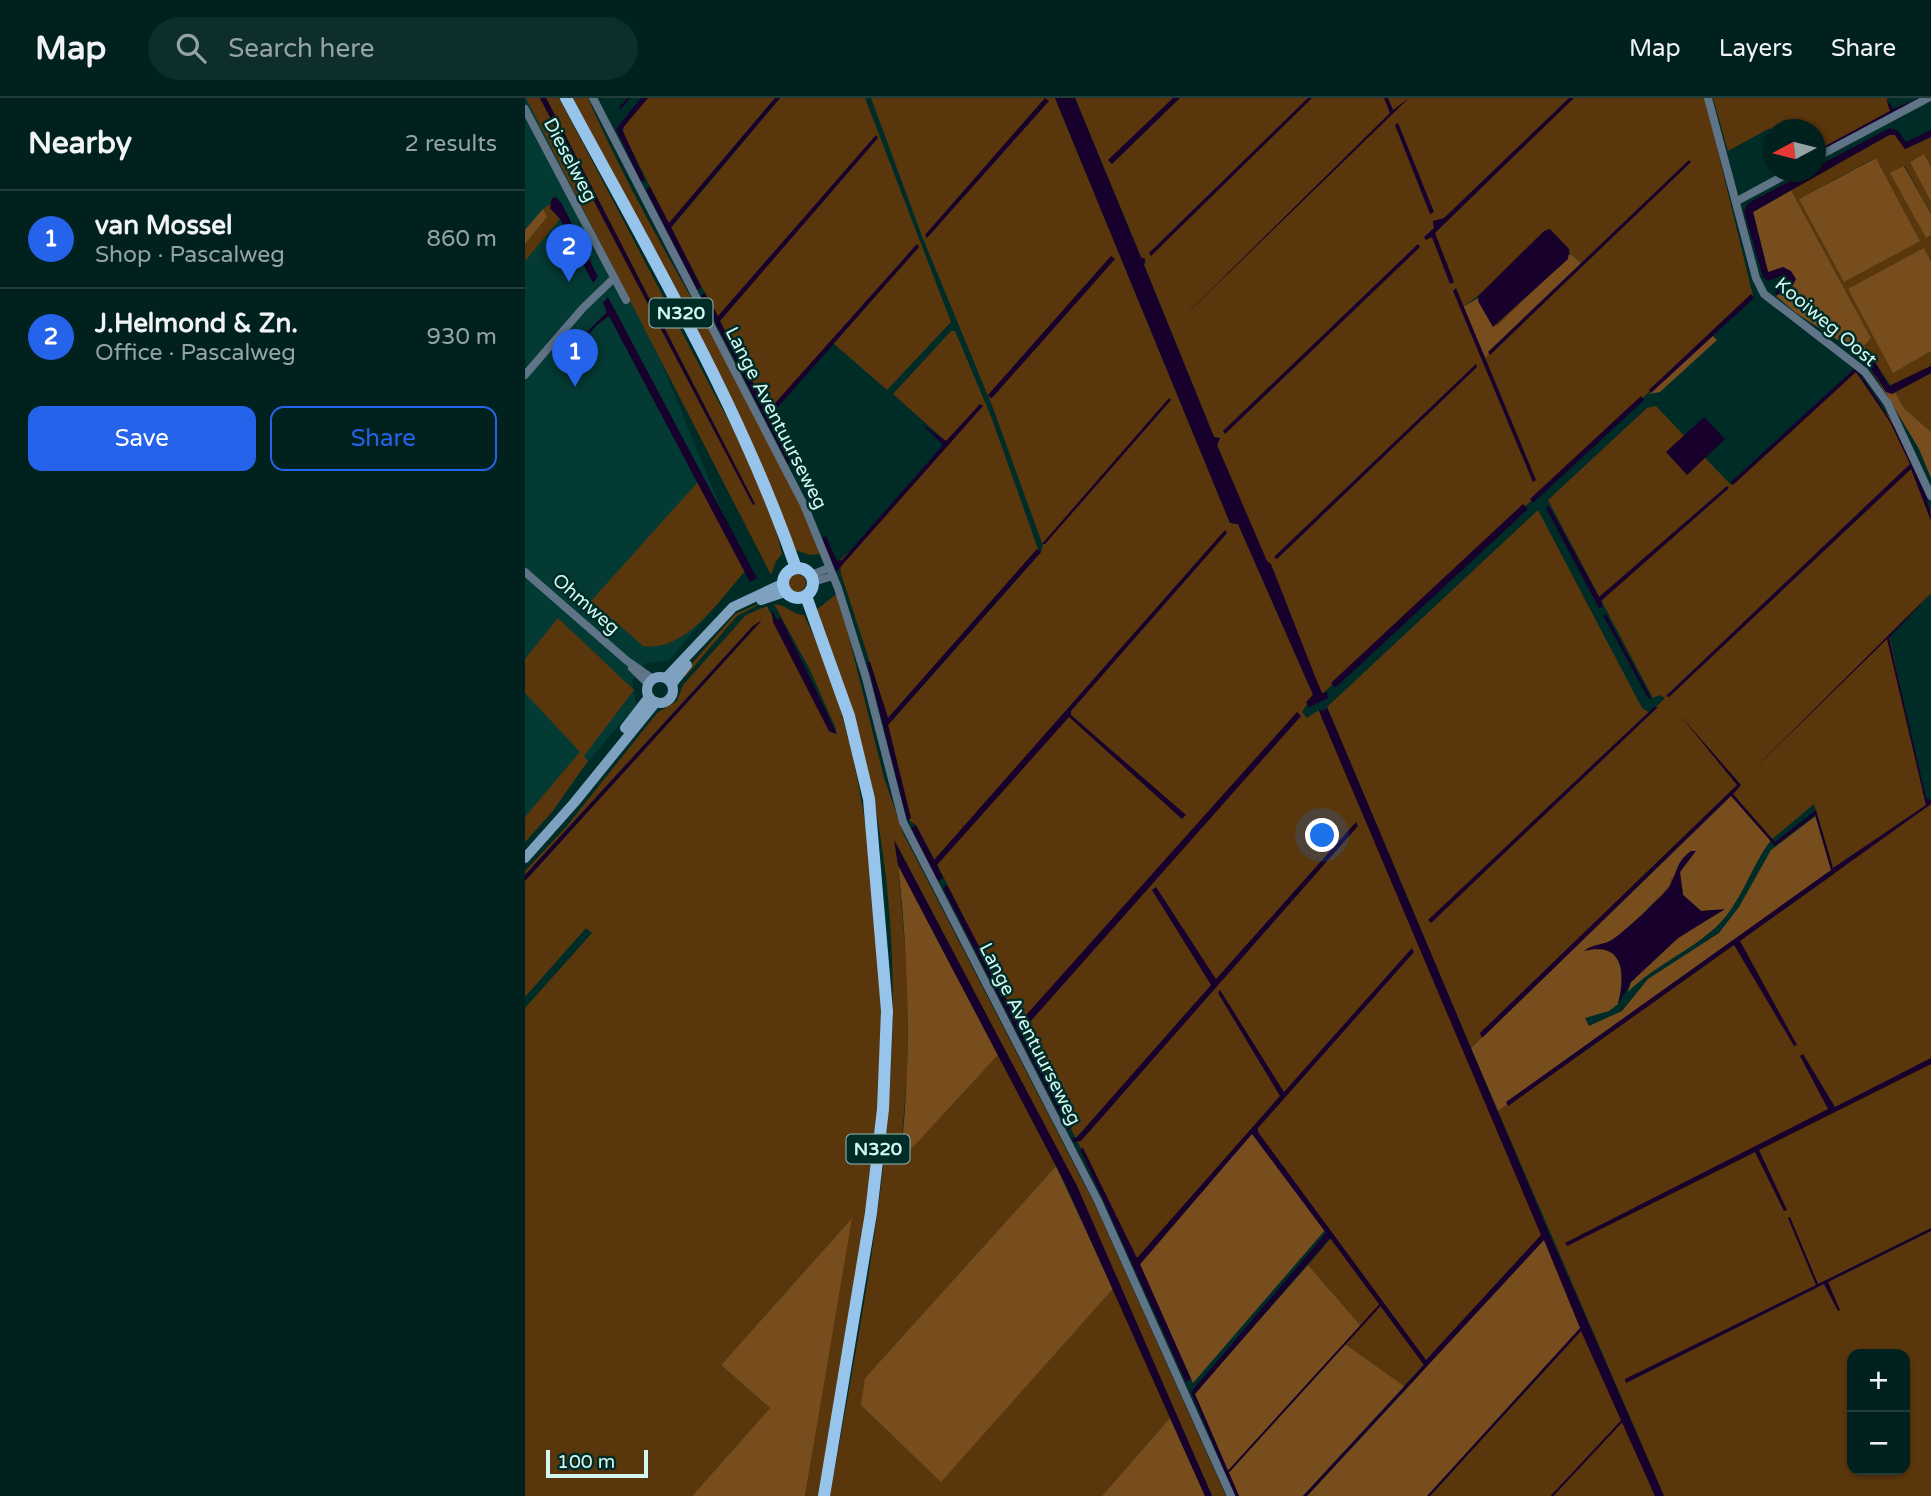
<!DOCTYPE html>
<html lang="en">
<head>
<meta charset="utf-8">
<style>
	body { margin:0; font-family:"Varela Round",sans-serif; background:#0e2e2b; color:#f1f3f6 }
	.controls { position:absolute; right:21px; bottom:21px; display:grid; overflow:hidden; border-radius:14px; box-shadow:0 2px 5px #0004 }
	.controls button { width:63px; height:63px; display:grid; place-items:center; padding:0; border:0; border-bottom:2px solid #223e3c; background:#00211e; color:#f1f3f6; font:35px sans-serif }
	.compass { position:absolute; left:1238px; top:21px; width:63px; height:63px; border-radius:50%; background:#00211e; box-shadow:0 2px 5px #0004; rotate:263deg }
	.scale { position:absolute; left:21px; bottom:18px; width:102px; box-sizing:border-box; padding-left:7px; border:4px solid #d2f7f1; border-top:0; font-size:19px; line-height:24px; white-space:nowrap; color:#d2f7f1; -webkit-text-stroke:5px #002c28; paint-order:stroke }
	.you { position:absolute; left:798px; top:738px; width:24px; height:24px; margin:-18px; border:5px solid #fff; border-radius:50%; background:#1a73e8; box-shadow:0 0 0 10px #1a73e833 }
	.badge { display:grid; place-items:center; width:46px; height:46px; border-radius:50%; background:#2563eb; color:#fff; font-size:23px; font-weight:700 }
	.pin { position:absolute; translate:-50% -58px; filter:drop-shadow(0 2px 4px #0008) }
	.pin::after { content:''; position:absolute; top:37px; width:24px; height:21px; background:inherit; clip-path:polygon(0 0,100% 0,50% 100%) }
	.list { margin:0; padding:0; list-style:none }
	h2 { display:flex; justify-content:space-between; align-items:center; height:91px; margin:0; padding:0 28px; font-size:30px }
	h2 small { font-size:23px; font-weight:400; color:#95a3a4 }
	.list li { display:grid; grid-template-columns:46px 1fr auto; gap:21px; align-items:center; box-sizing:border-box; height:98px; padding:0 28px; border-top:2px solid #223e3c }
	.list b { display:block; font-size:26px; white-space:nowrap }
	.list p { margin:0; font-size:23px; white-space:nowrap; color:#95a3a4 }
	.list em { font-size:23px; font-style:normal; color:#95a3a4 }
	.actions { display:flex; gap:14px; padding:21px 28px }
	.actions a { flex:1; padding:16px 0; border:2px solid #2563eb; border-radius:14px; text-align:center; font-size:24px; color:#2563eb }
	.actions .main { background:#2563eb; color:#fff }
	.icon { flex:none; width:38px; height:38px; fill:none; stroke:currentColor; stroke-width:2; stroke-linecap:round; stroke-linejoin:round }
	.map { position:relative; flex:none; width:1406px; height:1398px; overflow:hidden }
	header { display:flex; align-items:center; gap:42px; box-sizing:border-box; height:98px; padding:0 35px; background:#00211e; border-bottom:2px solid #223e3c }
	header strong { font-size:33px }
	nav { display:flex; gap:38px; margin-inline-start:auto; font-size:24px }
	.search { width:490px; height:63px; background:#0e2e2b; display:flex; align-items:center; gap:18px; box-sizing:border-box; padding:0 24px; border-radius:38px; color:#95a3a4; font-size:26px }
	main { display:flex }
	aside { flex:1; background:#00211e }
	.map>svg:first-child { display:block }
	.built { fill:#043a34 }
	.green { fill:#5a360c; fill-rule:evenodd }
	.forest { fill:#784d1d }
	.water { fill:#17002b }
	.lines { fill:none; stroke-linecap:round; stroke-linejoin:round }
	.stream { stroke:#17002b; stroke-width:2 }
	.street { stroke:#5f7487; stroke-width:8 }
	.secondary { stroke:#7ea1bf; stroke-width:10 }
	.primary { stroke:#97c4eb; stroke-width:12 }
	.labels { text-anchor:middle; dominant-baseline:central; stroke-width:5; stroke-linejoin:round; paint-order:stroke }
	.shield { fill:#002c28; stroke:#93bab5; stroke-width:2 }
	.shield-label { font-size:18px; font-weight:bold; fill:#d2f7f1 }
	.street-label { font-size:19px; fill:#d2f7f1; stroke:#002c28 }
</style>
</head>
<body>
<header>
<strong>Map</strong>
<div class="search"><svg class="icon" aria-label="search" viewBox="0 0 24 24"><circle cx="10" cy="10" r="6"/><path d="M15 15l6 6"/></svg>Search here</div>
<nav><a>Map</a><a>Layers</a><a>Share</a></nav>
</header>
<main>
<aside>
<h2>Nearby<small>2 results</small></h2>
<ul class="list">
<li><span class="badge">1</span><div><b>van Mossel</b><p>Shop · Pascalweg</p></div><em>860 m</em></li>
<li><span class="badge">2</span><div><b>J.Helmond &amp; Zn.</b><p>Office · Pascalweg</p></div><em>930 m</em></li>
</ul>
<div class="actions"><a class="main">Save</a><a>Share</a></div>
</aside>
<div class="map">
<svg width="1406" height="1398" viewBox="0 0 1406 1398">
	<rect width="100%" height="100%" fill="#002c28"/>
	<polygon class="built" points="0,0 5,0 128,244 221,472 144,562 121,565 107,583 111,607 0,738"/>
	<g class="green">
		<path d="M1,0H15L230,406L21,0H34C80,87 125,174 171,261C203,323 242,387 257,456L251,463L246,477Z"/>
		<path d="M48,0H63C131,157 234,297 295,456L285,457L270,452Z"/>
		<polygon points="123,0 250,0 144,126 98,35 99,27"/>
		<polygon points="255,0 340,0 426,224 362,292 308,245 244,317 146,130"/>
		<polygon points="346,0 530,0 705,425 713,426 786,592 788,597 777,614 782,620 794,612 1018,1139 879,1288 820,1246 836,1228 783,1167 807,1139 729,1034 615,1167 417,776 391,727 385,723 363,627 516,454 518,448 468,310 397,138"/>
		<path d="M550,0H1180L1228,198L797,596L692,347L695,341L689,339L619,167L621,163L617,161ZM1044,151L1045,156L1057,165L938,209L954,197Z"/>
		<polygon points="1188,0 1362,0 1367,13 1291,54 1290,32 1248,32 1248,35 1245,30 1203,53"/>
		<path d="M1364,37H1370L1380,51L1406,39V69L1399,57L1385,64L1406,104V116L1380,68L1366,76L1401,140L1406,137V164L1398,150L1368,274L1406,253V268L1366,288L1339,248L1346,240L1266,92ZM1350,60H1351L1395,143L1274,101Z"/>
		<polygon points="25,106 35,121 0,163 0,146 22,119 18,111"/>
		<polygon points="426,233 430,233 467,321 513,451 363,620 316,476 315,462 338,441 424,346 368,296"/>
		<path d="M1331,273L1367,323L1403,404L1406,414V496L1364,537L1401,707L1406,706V1398H1139L973,1013L1309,776L1289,706L1246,742L1056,843L946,950L802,609L1013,412L1117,610L1125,615L1140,600L1134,597L1128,600L1023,402L1122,310L1131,308L1206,387ZM1327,1256H1380V1372H1327Z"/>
		<polygon points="1406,275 1406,334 1379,310 1370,294"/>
		<path d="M173,384L221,472C196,500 161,555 118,548L66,503Z"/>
		<circle cx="272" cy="485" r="9"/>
		<path d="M313,495L359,680L379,737L571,1109L701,1398H687L552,1089L371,745L383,883L382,979L375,1062L473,957L531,1068L340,1280L416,1383L588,1191L645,1320L577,1398H305C344,1177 391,961 355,736C343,659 315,585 291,512Z"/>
		<polygon points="244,501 212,518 160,579 157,577 210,516"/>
		<path d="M249,506C261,506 267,517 279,517C315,591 333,670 344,751C352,817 359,885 357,952C352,1101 318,1251 294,1398H280L326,1121L196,1267L245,1310L167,1398H0V910L67,835L61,830L0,899V783L235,524L228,528L0,777V773L41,729L132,615L152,603L158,587L221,517L242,508L304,633L310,636L311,631L284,570Z"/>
		<polygon points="33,520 109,592 59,658 63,663 27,714 0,744 0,719 55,654 0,595 0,561"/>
		<polygon points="1057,1231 1130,1398 905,1398"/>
	</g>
	<g class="forest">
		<polygon points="1399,56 1406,69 1406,104 1385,64"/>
		<polygon points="1351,60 1395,143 1319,184 1274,101"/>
		<polygon points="1379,68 1406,116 1406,137 1401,140 1365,75"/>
		<polygon points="1266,92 1346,240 1339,248 1346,261 1343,264 1367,296 1370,294 1379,310 1406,334 1406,380 1394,351 1339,259 1271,215 1251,198 1267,189 1266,173 1243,174 1228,114"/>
		<polygon points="18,111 22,119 0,146 0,132"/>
		<polygon points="1399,150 1406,164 1406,253 1368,275 1323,191"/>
		<polygon points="1045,156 1058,166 959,261 938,209 953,200 972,228"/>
		<polygon points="1187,237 1192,242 1135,294 1124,296"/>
		<path d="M1205,695L1246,742C1226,768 1216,806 1191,829C1164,854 1130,867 1103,894L1106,884L1153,840L1198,812L1176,813L1158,797L1155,774L1163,762L1146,781L1145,788C1127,805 1108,829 1087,842C1079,847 1074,844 1068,851C1101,847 1099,883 1093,906L1084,913L1060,920L1064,928L1097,913L1123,881L1194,835L1214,809L1246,752L1292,717L1309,775L973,1013L946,950Z"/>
		<path d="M373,767L473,957L375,1063C387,964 384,866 373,767Z"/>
		<polygon points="729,1033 801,1131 668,1285 615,1167"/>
		<polygon points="531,1068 588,1191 416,1384 336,1307 340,1280"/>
		<polygon points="327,1120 280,1398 167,1398 245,1310 196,1267"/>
		<polygon points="1018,1139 1057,1231 904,1398 782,1398 881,1291 879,1289 778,1398 714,1398 669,1296 783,1167 836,1228 820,1246 882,1290"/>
		<polygon points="645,1320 680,1398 577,1398"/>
	</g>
	<g class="water">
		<polygon points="15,0 21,0 230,406 228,407"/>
		<polygon points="116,0 123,0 97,31 120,82 116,84 91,31"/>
		<polygon points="250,0 255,0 146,129 176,189 172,192 121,92 125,89 144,125"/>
		<polygon points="520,0 524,3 402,140 400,137"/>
		<polygon points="530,0 550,0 616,160 620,160 619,167 689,339 695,340 692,347 742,463 746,466 791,581 797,595 802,594 803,600 784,609 781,604 788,597 786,592 713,426 705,425"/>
		<polygon points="648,0 655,0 587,66 583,62"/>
		<polygon points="783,0 787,0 626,158 624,155"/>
		<polygon points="859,0 863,0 868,12 884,0 650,227 865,15"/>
		<polygon points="1044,0 1049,0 910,135 929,184 925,186 907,139 901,142 899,139 909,130 908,123 919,120"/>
		<polygon points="1361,0 1368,11 1395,0 1291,56 1291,53 1365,13"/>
		<polygon points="873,25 909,114 905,116 870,27"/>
		<polygon points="1365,30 1373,33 1381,44 1406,32 1406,39 1380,51 1370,37 1364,37 1228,114 1243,174 1258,169 1266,173 1271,181 1267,189 1251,197 1250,192 1262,183 1258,177 1243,183 1238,179 1219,113 1223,105 1283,74 1290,74 1291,69"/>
		<polygon points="351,37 353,40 195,223 217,265 213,267 176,198 180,195 193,218"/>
		<polygon points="1164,62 1166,64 965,257 963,254"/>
		<polygon points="31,99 37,106 73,179 68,185 35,121 25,110 27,100"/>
		<polygon points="1025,131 1044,151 1043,161 968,229 953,203 954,197 1019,133"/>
		<polygon points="392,146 394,149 245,318 266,365 263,366 217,276 222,273 243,313"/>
		<polygon points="893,146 895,149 700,336 698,333"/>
		<polygon points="586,158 590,161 467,300 464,299 463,297"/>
		<polygon points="931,190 1011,382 1008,384 928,193"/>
		<polygon points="1226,196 1229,200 1126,295 1124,292"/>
		<polygon points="83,199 232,480 225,484 84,218 71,228 53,248 50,246 82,214 78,205"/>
		<polygon points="1347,259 1364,288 1406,268 1406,275 1367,296 1361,294 1342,265"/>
		<polygon points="951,266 952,269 752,461 749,459"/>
		<path d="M1330,270C1355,302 1406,382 1406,423L1386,371L1144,599L1141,598L1385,366L1365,324L1331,274L1208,387L1206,384Z"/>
		<polygon points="1116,298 1119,302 1008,405 1005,401"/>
		<polygon points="644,300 646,302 520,446 517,446"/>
		<polygon points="455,306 458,308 311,474 297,440 301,438 312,463 317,462 418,347 396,325 421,343"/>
		<polygon points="1179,319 1200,341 1162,377 1141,354"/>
		<polygon points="1202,388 1204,390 1076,503 1078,509 1074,510 1021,410 1024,408 1074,499"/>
		<polygon points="998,406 1003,411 810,590 806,585"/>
		<polygon points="700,432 702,435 546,613 546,617 661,717 657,721 544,619 412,767 418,780 413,783 386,730 391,727 409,762"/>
		<polygon points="512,451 516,454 363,627 386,720 382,722 342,564 345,564 363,620"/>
		<polygon points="1406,495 1364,540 1401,700 1406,702 1406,706 1215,843 1272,947 1269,948 1209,847 983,1008 981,1004 1306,772 1290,717 1250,748 1206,698 957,940 955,935 1212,687 1154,616 1216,687 1208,696 1250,744 1291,712 1308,770 1401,707 1362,541 1220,680"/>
		<polygon points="247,512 252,522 256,520 312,636 304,633 248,524"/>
		<polygon points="1081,516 1126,600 1123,600 1078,517"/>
		<polygon points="237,522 0,783 0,777 228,528"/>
		<polygon points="802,609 1023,1133 1139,1398 1130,1398 1056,1233 905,1398 902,1398 1055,1230 1019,1142 782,1398 778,1398 899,1267 805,1140 670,1296 714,1398 710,1398 666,1294 801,1135 727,1036 615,1166 666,1281 661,1284 555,1051 558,1050 612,1160 755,998 693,895 695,892 759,994 887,850 889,854 733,1030 733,1034 901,1262 1016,1137 796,618 794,612 799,613"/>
		<polygon points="1129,609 1133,609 906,825 903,822"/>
		<polygon points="772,614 776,618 497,933 547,1029 543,1032 418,790 422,787 494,925"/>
		<polygon points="831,724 833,728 556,1043 549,1044 547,1041 552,1039 686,887 627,792 631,789 691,881"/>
		<polygon points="369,742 552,1088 687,1398 680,1398 541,1087 373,767"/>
		<path d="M1166,753H1171L1155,774L1158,797L1176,813L1200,811L1153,840L1106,884L1093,906C1101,876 1100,843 1059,853C1068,845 1079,848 1088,841C1098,835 1138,798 1144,789C1152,776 1151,763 1166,753Z"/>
		<polygon points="1278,956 1310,1009 1406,960 1406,966 1234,1052 1262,1112 1259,1113 1230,1054 1042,1148 1040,1145 1303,1011 1275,958"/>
		<polygon points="1265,1119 1293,1186 1406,1130 1406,1133 1303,1184 1315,1212 1313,1213 1299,1186 1101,1285 1100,1281 1291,1187 1263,1120"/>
	</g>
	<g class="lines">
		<g class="stream">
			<polyline points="95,10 104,0"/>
			<polyline points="704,1373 856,1206"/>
			<polyline points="1027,1398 1097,1323"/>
		</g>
		<g class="street">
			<polyline points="68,0 279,407 313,490 341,580 378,724 573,1103 706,1398"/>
			<polyline points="1183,0 1231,180 1239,196 1340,274 1363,306 1406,398"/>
			<polyline points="0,11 101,202"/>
			<polyline points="1290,60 1403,0"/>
			<polyline points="1212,103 1266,74"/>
			<polyline points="0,277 58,210 89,180"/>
			<polyline points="0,474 101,562 128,581"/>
			<polyline points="286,477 304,470"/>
			<polyline points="288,484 308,478"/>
			<polyline points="107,570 123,586"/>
		</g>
		<g class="secondary">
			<polyline points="236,502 260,494"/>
			<circle cx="135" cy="592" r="13"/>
			<polyline points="141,580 208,509 257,486"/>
			<polyline points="147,586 162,567"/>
			<polyline points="100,630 124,599"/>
			<polyline points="0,760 49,705 131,604"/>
		</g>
		<g class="primary">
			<path d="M41,0C123,153 214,305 271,470"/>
			<circle cx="273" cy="485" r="15"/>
			<polyline points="281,498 324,618 344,701 362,913 358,1011 346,1115 299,1398"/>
		</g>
	</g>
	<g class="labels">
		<g class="shield">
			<rect x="124.5" y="200.5" width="63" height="29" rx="5"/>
			<rect x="321.5" y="1036.5" width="63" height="29" rx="5"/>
		</g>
		<g class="shield-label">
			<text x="156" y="215">N320</text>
			<text x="353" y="1051">N320</text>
		</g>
		<g class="street-label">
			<text transform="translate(45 62) rotate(62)">Dieselweg</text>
			<text transform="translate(1301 224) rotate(40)">Kooiweg Oost</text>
			<text transform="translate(251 320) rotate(63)">Lange Aventuurseweg</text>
			<text transform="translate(61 506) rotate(41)">Ohmweg</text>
			<text transform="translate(505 936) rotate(63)">Lange Aventuurseweg</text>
		</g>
	</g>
</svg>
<div class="controls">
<button>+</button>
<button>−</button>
</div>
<svg class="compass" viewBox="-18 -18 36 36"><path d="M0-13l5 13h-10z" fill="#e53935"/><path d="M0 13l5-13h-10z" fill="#95a3a4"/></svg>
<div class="scale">100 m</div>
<div class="you"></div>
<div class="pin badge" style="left:50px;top:289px">1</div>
<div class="pin badge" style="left:44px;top:184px">2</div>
</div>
</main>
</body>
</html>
